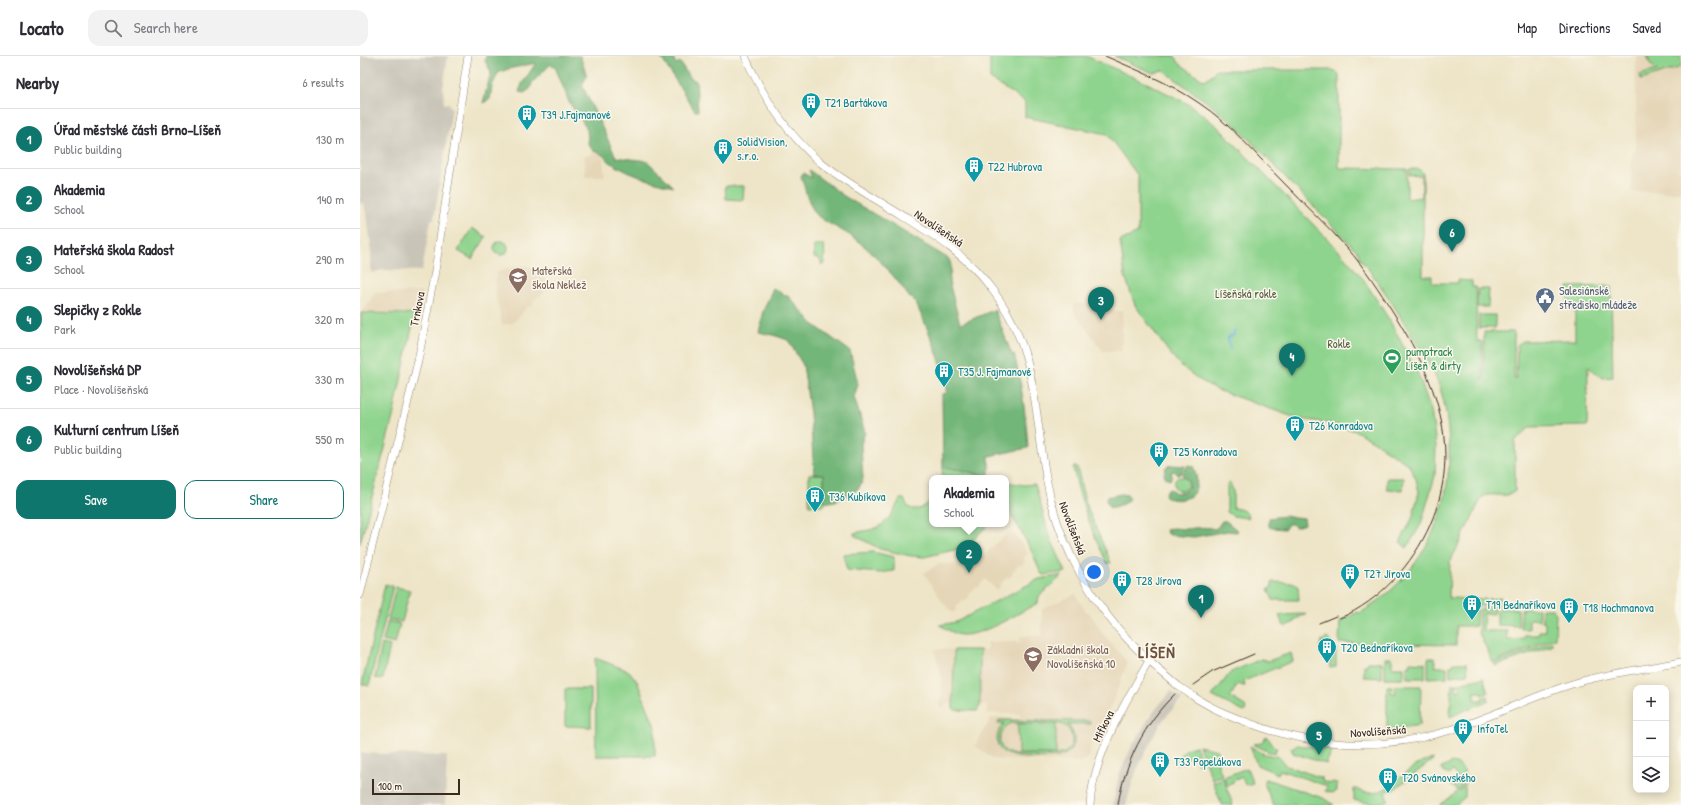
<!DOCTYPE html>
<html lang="en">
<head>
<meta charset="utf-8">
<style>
	body { margin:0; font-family:"Patrick Hand",sans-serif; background:#f2f2f3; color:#2b2b33 }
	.controls { position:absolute; right:12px; bottom:12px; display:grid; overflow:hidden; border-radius:8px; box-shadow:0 2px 10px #0003 }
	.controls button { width:36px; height:36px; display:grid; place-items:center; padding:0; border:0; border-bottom:1px solid #e1e1e2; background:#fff; color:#2b2b33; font:20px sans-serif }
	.scale { position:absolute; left:12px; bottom:10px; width:88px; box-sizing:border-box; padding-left:4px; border:2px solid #3b2a1e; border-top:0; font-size:11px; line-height:14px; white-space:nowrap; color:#3b2a1e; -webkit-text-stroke:3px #fbf7ec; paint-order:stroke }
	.you { position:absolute; left:734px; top:516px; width:14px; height:14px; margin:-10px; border:3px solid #fff; border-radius:50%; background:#1a73e8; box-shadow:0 0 0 6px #1a73e833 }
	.badge { display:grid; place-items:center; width:26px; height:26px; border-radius:50%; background:#0f766e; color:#fff; font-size:13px; font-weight:700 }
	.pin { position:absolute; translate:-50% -33px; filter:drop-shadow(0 1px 2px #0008) }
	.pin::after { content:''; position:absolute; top:21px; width:14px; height:12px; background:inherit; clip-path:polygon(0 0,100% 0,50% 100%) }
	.popup { position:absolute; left:569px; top:419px; width:80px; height:52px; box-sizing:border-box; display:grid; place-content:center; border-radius:8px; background:#fff; filter:drop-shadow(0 1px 3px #0005); font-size:13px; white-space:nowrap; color:#7c7c81 }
	.popup b { font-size:15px; color:#2b2b33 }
	.popup::after { content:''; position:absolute; left:50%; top:100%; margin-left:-8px; border:8px solid transparent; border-top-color:#fff }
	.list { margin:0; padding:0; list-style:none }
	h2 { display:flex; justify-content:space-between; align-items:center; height:52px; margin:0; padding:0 16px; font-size:17px }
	h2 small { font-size:13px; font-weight:400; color:#7c7c81 }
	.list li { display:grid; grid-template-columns:26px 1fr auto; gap:12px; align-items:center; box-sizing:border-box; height:60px; padding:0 16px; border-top:1px solid #e1e1e2 }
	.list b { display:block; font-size:15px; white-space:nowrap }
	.list p { margin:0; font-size:13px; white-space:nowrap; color:#7c7c81 }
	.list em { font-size:13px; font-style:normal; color:#7c7c81 }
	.actions { display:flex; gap:8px; padding:12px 16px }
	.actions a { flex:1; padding:9px 0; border:1px solid #0f766e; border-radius:12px; text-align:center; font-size:14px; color:#0f766e }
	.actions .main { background:#0f766e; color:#fff }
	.icon { flex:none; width:22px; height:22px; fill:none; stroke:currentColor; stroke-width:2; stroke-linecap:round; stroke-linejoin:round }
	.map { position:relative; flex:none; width:1321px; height:749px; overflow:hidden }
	header { display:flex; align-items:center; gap:24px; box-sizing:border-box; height:56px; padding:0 20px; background:#fff; border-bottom:1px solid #e1e1e2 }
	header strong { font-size:19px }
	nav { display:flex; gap:22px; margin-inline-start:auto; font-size:14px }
	.search { width:280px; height:36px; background:#f2f2f3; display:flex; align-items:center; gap:10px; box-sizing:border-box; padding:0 14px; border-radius:12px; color:#7c7c81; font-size:15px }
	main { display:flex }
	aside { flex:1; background:#fff }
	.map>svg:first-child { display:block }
	.built { fill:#e5d6b7 }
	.industrial { fill:#c9c4b8 }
	.green { fill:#8fd48e; stroke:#657f56; fill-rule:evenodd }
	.forest { fill:#73b679; stroke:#57704c }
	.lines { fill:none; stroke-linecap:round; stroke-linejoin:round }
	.stream { stroke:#63aad9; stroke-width:2 }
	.secondary-casing { stroke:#948873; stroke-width:8 }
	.secondary { stroke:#fff; stroke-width:7 }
	.tram { stroke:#3b2a1e; stroke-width:1 }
	.secondary-bridge-casing { stroke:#948873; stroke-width:8; stroke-linecap:butt }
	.secondary-bridge { stroke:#fff; stroke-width:7 }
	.labels { text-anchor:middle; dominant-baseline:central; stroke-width:3; stroke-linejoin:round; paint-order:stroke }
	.culture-label { font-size:12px; fill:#0d838f; stroke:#fbf7ec; text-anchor:start }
	.street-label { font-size:12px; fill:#3b2a1e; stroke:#fbf7ec }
	.education-label { font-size:12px; fill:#785e54; stroke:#fbf7ec; text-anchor:start }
	.service-label { font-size:12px; fill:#4e5e75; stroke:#fbf7ec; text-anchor:start }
	.park-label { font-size:12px; fill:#545d40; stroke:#fbf7ec }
	.leisure-label { font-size:12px; fill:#27864d; stroke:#fbf7ec; text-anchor:start }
	.district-label { font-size:16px; font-weight:bold; letter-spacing:1px; fill:#70523c; stroke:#fbf7ec }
</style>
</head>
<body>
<header>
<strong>Locato</strong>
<div class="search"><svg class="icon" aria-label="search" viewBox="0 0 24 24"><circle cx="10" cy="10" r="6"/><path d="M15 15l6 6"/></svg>Search here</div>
<nav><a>Map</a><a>Directions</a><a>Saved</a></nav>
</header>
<main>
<aside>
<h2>Nearby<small>6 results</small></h2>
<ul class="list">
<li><span class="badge">1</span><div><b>Úřad městské části Brno-Líšeň</b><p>Public building</p></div><em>130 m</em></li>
<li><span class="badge">2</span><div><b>Akademia</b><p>School</p></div><em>140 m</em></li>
<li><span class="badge">3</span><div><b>Mateřská škola Radost</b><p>School</p></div><em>290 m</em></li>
<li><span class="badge">4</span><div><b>Slepičky z Rokle</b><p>Park</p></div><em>320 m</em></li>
<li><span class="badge">5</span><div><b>Novolíšeňská DP</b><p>Place · Novolíšeňská</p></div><em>330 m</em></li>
<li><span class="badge">6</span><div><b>Kulturní centrum Líšeň</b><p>Public building</p></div><em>550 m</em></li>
</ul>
<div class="actions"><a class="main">Save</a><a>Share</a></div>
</aside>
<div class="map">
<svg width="1321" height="749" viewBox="0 0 1321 749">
	<rect width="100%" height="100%" fill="#fbf7ec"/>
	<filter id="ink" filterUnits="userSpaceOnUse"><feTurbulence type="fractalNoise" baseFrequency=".025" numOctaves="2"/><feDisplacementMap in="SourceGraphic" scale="8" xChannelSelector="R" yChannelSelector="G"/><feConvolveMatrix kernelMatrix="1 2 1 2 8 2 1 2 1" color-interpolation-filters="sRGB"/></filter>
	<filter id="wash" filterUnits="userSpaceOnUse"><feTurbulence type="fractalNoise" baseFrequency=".012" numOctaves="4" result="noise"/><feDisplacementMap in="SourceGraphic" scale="16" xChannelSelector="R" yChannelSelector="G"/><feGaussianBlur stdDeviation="0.9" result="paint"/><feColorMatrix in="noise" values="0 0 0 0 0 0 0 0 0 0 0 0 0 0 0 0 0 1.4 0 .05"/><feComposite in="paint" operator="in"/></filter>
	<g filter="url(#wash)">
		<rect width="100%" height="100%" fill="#eee5c8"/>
		<g class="built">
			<polygon points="1276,0 1321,0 1321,136 1275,136 1271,134 1272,99 1276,93"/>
			<polygon points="231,97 242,97 245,120 225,120 225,99 231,99"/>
			<polygon points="166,209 179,214 186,224 189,233 173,245 174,247 170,251 168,250 153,267 142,269 135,235 136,216"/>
			<polygon points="62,236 61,248 58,248 55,258 1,257 15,237"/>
			<polygon points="714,248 749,249 749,255 762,255 762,295 743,295 714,256"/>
			<polygon points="651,476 654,478 668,496 663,503 665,506 661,510 660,508 652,516 653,518 649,522 647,521 639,529 641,530 637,534 625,523 618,532 616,531 609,538 610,540 605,545 604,543 596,551 597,553 593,557 582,545 564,517 579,508 611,508 613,510 647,477"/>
			<polygon points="716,538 726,556 729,556 744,579 766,605 767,609 749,654 731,690 728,702 721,706 644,704 634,703 615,690 631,662 660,663 660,658 627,657 627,650 620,650 618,654 614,656 595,654 593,652 592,648 585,647 584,652 580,652 582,622 574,593 627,594 627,586 660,586 660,580 682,580 682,553"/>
		</g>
		<g class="industrial">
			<polygon points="0,0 88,0 83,32 84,48 90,47 89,49 92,52 74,163 71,164 62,215 22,214 11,217 11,187 4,147 0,148"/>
			<polygon points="811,635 822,643 803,664 793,681 775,718 766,749 753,749 759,719 773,688 791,659"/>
			<polygon points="0,697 87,700 85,749 0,749"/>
		</g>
		<g class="green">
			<polygon points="630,0 726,0 789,28 830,49 858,71 983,199 1004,224 1030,265 1058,318 1071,354 1076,390 1075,420 1061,468 1047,492 1040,486 1052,463 1059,436 1056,423 1049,409 1013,385 996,375 969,367 939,363 857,334 838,323 821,310 808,295 775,249 765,220 760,185 778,177 778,120 747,78 665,61 665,46 630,23"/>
			<path d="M754,0H815L819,7L841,23L845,24L855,16V14H972L976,15L979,20V112L1047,113V143L1062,141V120L1049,119V113C1055,113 1061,112 1063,118V220H1072V227H1098V224L1112,225V231H1116L1117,285H1122V324L1124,323V276H1154V323H1156L1157,289L1163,285L1215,284V253H1208V231L1251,230L1253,321L1243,322L1228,311L1227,370L1170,371L1155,385V435C1146,444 1132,435 1122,441L1090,506L1089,542L1125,543V545L1128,544V543L1141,542L1142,544V550H1117L1116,570H1096V589L979,587L980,565L998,556L1000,557C1061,521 1092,458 1089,388C1088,368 1086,351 1080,332C1073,313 1062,295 1051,278C1035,251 1019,226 999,201V197L873,67L852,50L803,14L793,17Z"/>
			<polygon points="1287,0 1321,0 1321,11 1281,24 1280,19 1297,14 1291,9"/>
			<polygon points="365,130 384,130 383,144 366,143"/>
			<polygon points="112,172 126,181 112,203 98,195"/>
			<circle cx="141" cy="192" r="7"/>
			<polygon points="454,189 464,189 465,202 463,202 465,207 462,209 459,202 454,202"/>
			<polygon points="1118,233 1129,233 1128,251 1117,251"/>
			<polygon points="1,257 55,258 33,361 0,488"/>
			<rect x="1119" y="259" width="16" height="13"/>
			<polygon points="583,411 602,414 632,422 582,422"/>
			<path d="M713,411H717L726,449L751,507H747C732,476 720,445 713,411Z"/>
			<rect x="449" y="418" width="15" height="31"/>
			<circle cx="821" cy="428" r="7"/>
			<polygon points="1027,422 1044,422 1043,434 1027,433"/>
			<path d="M646,426L664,429L675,428L689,479L706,516L683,519C679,517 678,508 675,503C668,486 657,469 648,453L646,452Z"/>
			<path d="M870,427L873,434V452C880,453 885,454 889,460L888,462L873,460L867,456V429Z"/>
			<path d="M540,443H544L548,451C559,457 565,450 572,443V468H629L608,489L598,493L564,501L551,500L520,493L494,479V477C501,475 509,475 516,472C527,468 535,453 540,443Z"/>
			<polygon points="513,496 534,501 534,515 518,517 487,514 483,498"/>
			<path d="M703,519L679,540L678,547C660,556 623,580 602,579C596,579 586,573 580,569L596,566L679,523Z"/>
			<polygon points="912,526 935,527 938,531 939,544 913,544 908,533 912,531"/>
			<polygon points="25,528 33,530 9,630 2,628"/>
			<polygon points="36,531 50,534 42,566 28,563"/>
			<polygon points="1120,553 1134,553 1134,558 1124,557 1123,575 1147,575 1147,584 1165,583 1165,579 1179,579 1179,575 1185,575 1185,566 1182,565 1182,553 1193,553 1196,558 1195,582 1133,606 1119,577 1119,555"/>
			<polygon points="1137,553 1158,553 1159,570 1137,569"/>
			<polygon points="1161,553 1179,553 1179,564 1169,563 1169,573 1161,573"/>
			<polygon points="946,558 934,564 935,566 926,570 923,569 919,559"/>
			<polygon points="28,565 40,568 35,588 23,585"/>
			<polygon points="967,582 976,594 976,611 970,612 970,594 961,594 960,590 961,585"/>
			<polygon points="1192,586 1192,590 1135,610 1134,607"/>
			<polygon points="22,588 30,590 23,623 15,622"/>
			<polygon points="594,594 620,594 620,650 617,655 595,654 593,652"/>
			<polygon points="931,597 933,605 884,625 885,630 883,630 878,628 870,641 885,650 886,653 884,656 852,640 871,616 901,603 908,605"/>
			<polygon points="235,602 269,615 277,625 295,671 295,700 236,700"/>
			<polygon points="1025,602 1032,602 1032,611 1044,611 1044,622 1025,622"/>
			<polygon points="1068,602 1075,602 1075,611 1087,611 1087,621 1068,622"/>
			<polygon points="1008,606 1022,606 1022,622 1004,621 1004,609 1007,609"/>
			<polygon points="1050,606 1065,607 1065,622 1047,622 1047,610 1050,610"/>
			<polygon points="1093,607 1107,607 1108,618 1090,620 1090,610 1093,610"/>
			<polygon points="1124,622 1128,637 1122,639 1121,636 1115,636 1115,644 1122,644 1122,642 1128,640 1129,644 1090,661 1092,628 1097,628 1095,634 1101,634 1099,627"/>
			<polygon points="1027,630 1032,630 1031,637 1036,637 1034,630 1061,630 1060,669 1027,674"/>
			<polygon points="205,633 231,633 231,671 205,670"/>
			<path d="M639,664L730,665V668H707C719,680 716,697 698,701C681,701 638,708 637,684C637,677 640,672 645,667H638ZM652,667C664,667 691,665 701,668C714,672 716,691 704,697C697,700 687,698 680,698C670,698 657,701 649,697C634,691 639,672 652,667Z"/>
			<rect x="658" y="668" width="38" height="30"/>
			<polygon points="906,680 917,693 915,694 916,697 909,696 893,688 902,687"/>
			<polygon points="937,689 972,693 972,694 966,708 933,697 931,692"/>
			<path d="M836,690L842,706L837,707L834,699L824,703L825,706L817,709C818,698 825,692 836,690Z"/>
			<polygon points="839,690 858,694 858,709 862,719 852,723"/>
			<polygon points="890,690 904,698 919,701 926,710 930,711 962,722 962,725 971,728 972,726 977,727 977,735 972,737 965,735 967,730 920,714 918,718 897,709"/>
			<path d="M1074,703L1032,735L1030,733L1025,737L1028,744C1019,749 1004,747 994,744V732C1023,748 1036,720 1059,708C1063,705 1069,704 1074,703Z"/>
			<polygon points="1092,707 1099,709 1104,715 1105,728 1096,735 1094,730 1092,731 1091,729 1098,723 1093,715 1088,719 1080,713"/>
			<polygon points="887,712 893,727 885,729 882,721 873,725 873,727 867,730 864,721"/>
			<polygon points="863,722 873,749 862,749 853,726"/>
			<polygon points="906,723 963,742 974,749 913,749 904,727 904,724"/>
			<polygon points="1105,730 1105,741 1095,749 1080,749"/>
		</g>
		<g class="forest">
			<path d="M126,0H220L227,20L222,29L256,101L287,105L314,131C292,125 272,120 253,108C243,102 247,98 233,95L228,87L227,73L209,46L196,13L191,8L172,27L170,33L164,37L159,36L162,28L176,7L148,13L138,17L132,30L130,43L123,47L131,16L125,5Z"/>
			<polygon points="300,0 312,0 316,8 320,6 329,21 336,25 338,55 335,55"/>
			<path d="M449,114L484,140L589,203L591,209L589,226L600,268L634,254L635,255L652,299L654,298C662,330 666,360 668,392L629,400V421L602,414L583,411L582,338L587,337V333C581,302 567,270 553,242H550C533,218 514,196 491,180C484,175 459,163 457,159C448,149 445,132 441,120L443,117L452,122Z"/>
			<polygon points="413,232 429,241 454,269 490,295 498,328 494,341 505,376 501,388 503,423 499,432 493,437 475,445 464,447 464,418 454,418 450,357 443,309 428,284 413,279 398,276 403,255"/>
			<polygon points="811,409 825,410 821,417 818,419 815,415 811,416 812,420 810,424 806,422 804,418 806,411"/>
			<path d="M828,409L833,410C843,433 832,449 807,442L805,438L807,434L810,433L816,437L824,436L828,433L829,425L822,419Z"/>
			<polygon points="761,438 768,439 769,443 763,448 750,452 746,444 747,441"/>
			<polygon points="924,460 944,462 945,468 935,471 932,468 928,468 925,473 912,472 909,471 909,462"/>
			<path d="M862,465H866L878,475L876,476L868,475L834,481L810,479L806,476L807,473C814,471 819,473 826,473C835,472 845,470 854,473L857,472Z"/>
		</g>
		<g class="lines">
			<polyline class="stream" points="870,293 868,282 870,280 874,279 874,274"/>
		</g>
	</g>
	<g filter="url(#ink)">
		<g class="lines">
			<g class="secondary-casing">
				<g id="secondary">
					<path d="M385,0C403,41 427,78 461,107C484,125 510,140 535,155C570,177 606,198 631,232C679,294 673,354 687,426C699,491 734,552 782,598C793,610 806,619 818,630"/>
					<polyline points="0,539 58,305 75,215 108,0"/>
					<path d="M830,638C848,651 868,659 889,667C952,691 1019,695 1084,676C1128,663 1168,642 1212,628C1247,617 1285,613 1321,606"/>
					<path d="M730,749C733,701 765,646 789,605"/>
				</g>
			</g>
			<use href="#secondary" class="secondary"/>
			<g class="tram">
				<path d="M745,0C777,14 810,27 839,47C871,68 897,100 924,127C945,149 967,169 987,192C1005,212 1019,234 1033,256C1075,323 1104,391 1070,469C1053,508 1020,545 980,562"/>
				<polyline points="959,567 976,560"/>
				<polyline points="833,629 852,616 894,598"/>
				<path d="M758,749C764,708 785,666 815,638"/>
			</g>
			<g class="secondary-bridge-casing">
				<polyline id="secondary-bridge" points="818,630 830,638"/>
			</g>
			<use href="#secondary-bridge" class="secondary-bridge"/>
		</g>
	</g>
	<defs>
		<g id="building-pin" transform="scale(1)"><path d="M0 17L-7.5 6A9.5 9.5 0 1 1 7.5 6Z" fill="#0f9aa8" stroke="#fbf7ec"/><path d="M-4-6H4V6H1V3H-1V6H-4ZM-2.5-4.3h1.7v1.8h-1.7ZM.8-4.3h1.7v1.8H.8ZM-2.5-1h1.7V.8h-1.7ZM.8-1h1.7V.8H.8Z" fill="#fff"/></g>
		<g id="school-pin" transform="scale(1)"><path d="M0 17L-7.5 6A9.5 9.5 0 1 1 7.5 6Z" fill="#8d6e63" stroke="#fbf7ec"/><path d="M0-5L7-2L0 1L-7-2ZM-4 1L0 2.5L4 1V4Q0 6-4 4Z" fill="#fff"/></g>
		<g id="civic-pin" transform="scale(1)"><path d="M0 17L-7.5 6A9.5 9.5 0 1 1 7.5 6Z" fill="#5c6f8a" stroke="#fbf7ec"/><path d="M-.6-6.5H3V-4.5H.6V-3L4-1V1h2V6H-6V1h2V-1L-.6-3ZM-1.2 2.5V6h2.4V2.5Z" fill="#fff"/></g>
		<g id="stadium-pin" transform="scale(1)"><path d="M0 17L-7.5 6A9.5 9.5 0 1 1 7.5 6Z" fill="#2e9e5b" stroke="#fbf7ec"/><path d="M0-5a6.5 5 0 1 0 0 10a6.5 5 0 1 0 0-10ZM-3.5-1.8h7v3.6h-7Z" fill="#fff"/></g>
	</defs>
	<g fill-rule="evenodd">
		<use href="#building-pin" x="451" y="46"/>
		<use href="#building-pin" x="167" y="58"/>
		<use href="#building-pin" x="363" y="92"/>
		<use href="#building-pin" x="614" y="110"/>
		<use href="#school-pin" x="158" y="221"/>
		<use href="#civic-pin" x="1185" y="241"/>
		<use href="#stadium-pin" x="1032" y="302"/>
		<use href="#building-pin" x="584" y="315"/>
		<use href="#building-pin" x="935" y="369"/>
		<use href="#building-pin" x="799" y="395"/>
		<use href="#building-pin" x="455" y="440"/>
		<use href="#building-pin" x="990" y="517"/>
		<use href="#building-pin" x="762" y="524"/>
		<use href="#building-pin" x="1112" y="548"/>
		<use href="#building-pin" x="1209" y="551"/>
		<use href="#building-pin" x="967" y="591"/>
		<use href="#school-pin" x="673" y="600"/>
		<use href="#building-pin" x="1103" y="672"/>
		<use href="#building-pin" x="800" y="705"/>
		<use href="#building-pin" x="1028" y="721"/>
	</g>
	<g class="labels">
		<g class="culture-label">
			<text x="465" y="46">T21 Bartákova</text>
			<text x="181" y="58">T39 J.Fajmanové</text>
			<text x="377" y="85">SolidVision,<tspan x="377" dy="14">s.r.o.</tspan></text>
			<text x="628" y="110">T22 Hubrova</text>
			<text x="598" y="315">T35 J. Fajmanové</text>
			<text x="949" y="369">T26 Konradova</text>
			<text x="813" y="395">T25 Konradova</text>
			<text x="469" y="440">T36 Kubíkova</text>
			<text x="1004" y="517">T27 Jírova</text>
			<text x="776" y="524">T28 Jírova</text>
			<text x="1126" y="548">T19 Bednaříkova</text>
			<text x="1223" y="551">T18 Hochmanova</text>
			<text x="981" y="591">T20 Bednaříkova</text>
			<text x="1117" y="672">InfoTel</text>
			<text x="814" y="705">T33 Popelákova</text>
			<text x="1042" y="721">T20 Svánovského</text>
		</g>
		<g class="street-label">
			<text transform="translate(579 172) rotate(34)">Novolíšeňská</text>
			<text transform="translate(57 253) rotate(-79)">Trnkova</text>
			<text transform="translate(713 472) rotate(69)">Novolíšeňská</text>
			<text transform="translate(743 670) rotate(-64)">Mifkova</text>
			<text transform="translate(1018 675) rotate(-4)">Novolíšeňská</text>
		</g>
		<g class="education-label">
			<text x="172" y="214">Mateřská<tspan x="172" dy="14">škola Neklež</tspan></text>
			<text x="687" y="593">Základní škola<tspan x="687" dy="14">Novolíšeňská 10</tspan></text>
		</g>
		<g class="service-label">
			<text x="1199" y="234">Salesiánské<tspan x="1199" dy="14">středisko mládeže</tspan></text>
		</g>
		<g class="park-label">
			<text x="886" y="237">Líšeňská rokle</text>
			<text x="979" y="287">Rokle</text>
		</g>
		<g class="leisure-label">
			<text x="1046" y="295">pumptrack<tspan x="1046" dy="14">Líšeň &amp; dirty</tspan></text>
		</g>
		<g class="district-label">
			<text x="797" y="596">LÍŠEŇ</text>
		</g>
	</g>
</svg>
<div class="controls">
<button>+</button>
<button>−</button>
<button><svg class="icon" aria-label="layers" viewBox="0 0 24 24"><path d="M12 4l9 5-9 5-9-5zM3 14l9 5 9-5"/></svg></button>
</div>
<div class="scale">100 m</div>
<div class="you"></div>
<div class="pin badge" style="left:841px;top:562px">1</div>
<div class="pin badge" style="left:609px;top:517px">2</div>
<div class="popup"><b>Akademia</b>School</div>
<div class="pin badge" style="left:741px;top:264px">3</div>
<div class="pin badge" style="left:932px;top:320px">4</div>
<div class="pin badge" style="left:959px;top:699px">5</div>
<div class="pin badge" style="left:1092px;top:196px">6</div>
</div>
</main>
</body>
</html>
